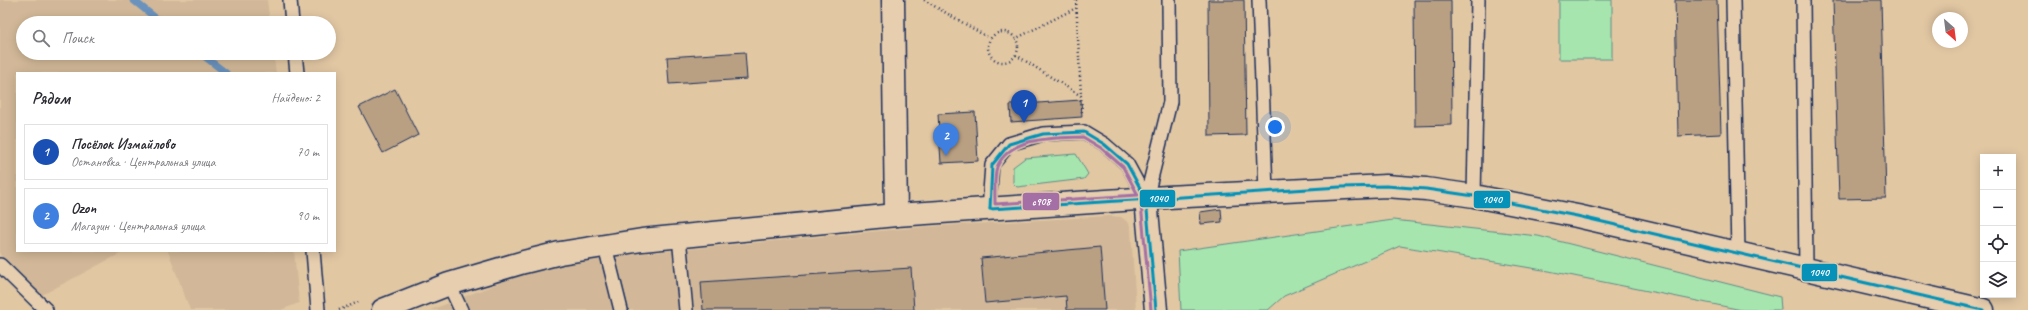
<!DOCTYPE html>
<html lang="ru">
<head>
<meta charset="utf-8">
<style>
	body { margin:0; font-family:Caveat,sans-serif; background:#f2f2f3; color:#2b2b33 }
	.controls { position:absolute; right:12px; bottom:12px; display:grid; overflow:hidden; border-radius:0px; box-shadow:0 2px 10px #0003 }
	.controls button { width:36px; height:36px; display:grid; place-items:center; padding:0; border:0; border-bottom:1px solid #e1e1e2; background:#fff; color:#2b2b33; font:20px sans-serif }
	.compass { position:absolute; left:1932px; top:12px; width:36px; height:36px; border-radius:50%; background:#fff; box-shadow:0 2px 10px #0003; rotate:152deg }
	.you { position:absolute; left:1275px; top:127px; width:14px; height:14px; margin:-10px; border:3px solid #fff; border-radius:50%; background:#1a73e8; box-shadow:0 0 0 6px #1a73e833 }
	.badge { display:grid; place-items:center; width:26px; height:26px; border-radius:50%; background:#c8321e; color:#fff; font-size:13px; font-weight:700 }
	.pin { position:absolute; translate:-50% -33px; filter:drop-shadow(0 1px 2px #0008) }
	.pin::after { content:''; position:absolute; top:21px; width:14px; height:12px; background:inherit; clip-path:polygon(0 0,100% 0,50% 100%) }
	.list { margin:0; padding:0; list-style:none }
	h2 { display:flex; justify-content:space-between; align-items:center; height:52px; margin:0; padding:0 16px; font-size:17px }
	h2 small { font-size:13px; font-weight:400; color:#7c7c81 }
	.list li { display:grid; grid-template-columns:26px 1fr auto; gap:12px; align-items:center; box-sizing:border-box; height:56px; margin:0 8px 8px; padding:0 8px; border:1px solid #e1e1e2; border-radius:0px }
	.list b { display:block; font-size:15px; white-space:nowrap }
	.list p { margin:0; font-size:13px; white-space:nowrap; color:#7c7c81 }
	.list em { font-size:13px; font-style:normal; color:#7c7c81 }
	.icon { flex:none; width:22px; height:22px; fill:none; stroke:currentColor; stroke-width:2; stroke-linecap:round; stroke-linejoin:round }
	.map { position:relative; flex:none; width:2028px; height:310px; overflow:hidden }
	.search { position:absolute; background:#fff; box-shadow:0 2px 10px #0003; left:16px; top:16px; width:320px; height:44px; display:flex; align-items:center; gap:10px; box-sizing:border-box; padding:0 14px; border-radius:22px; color:#7c7c81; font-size:15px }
	.panel { position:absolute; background:#fff; box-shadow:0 2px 10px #0003; left:16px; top:72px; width:320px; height:180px; border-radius:0px }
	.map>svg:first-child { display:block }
	.built { fill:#d2b898 }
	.green { fill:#a6e6ae; stroke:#608a86 }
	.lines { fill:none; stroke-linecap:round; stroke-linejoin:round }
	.stream { stroke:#6a92bd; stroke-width:7 }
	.building { fill:#b9a083; stroke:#1b2f5e }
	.lane-casing { stroke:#1b2f5e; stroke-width:16 }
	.street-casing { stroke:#1b2f5e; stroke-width:25 }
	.secondary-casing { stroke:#1b2f5e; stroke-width:25 }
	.path { stroke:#1b2f5e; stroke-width:2.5; stroke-dasharray:1 3; stroke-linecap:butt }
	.lane { stroke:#e6ceae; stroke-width:13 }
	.street { stroke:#e6ceae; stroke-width:22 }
	.secondary { stroke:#e6ceae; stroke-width:22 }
	.bus-1-casing { stroke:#e6ceae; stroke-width:6 }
	.bus-2-casing { stroke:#e6ceae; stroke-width:6 }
	.bus-1 { stroke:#0591b8; stroke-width:3 }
	.bus-2 { stroke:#a46fa4; stroke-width:3 }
	.line-badge { stroke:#e6ceae; stroke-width:1.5 }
	.badge-label { font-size:11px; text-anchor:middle; font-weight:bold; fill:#fff }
</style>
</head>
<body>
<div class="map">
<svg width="2028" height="310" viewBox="0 0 2028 310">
	<rect width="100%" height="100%" fill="#e2c7a3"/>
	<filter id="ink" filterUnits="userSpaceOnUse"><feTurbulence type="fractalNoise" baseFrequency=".025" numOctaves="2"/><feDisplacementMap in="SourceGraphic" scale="8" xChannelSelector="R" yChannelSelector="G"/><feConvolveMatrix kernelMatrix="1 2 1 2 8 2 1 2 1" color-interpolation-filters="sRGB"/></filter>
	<g filter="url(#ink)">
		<g class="built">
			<polygon points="0,0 267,0 270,23 23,23 23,53 273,53 276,73 17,73 17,251 125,251 42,295 0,255"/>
			<polygon points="1109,216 1121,217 1129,223 1131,230 1136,310 431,310 551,262 923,227"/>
			<polygon points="168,251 294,251 299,303 281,310 190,310"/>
		</g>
		<g class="green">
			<rect x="1559" y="0" width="53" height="59"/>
			<polygon points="1076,154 1088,174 1084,179 1017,187 1013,183 1013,167 1025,158"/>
			<polygon points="1393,220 1538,236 1780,297 1781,310 1742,310 1549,271 1400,246 1284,296 1268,310 1181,310 1178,251"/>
		</g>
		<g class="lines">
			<g class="stream">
				<polyline points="133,0 162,23"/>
				<polyline points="200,53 226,73"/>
			</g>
		</g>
		<g class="building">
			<polygon points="1208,0 1244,0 1246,135 1209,136"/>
			<polygon points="1414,0 1451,0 1452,125 1415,126"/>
			<polygon points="1675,0 1717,0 1721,134 1678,136"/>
			<polygon points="1833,0 1881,0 1886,198 1839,199"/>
			<polygon points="745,52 747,79 669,84 667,57"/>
			<polygon points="395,89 418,135 383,153 359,107"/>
			<polygon points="1081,100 1082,117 1011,122 1010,105"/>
			<polygon points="975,112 978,161 941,163 938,114"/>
			<polygon points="1221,209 1222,222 1201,224 1200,212"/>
			<polygon points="1100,247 1105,310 1067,310 1066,296 985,303 981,258"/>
			<polygon points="911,268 914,310 703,310 701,282"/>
		</g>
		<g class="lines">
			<g class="lane-casing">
				<g id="lane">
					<polyline points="290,0 292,23"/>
					<polyline points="1259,0 1266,192"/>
					<polyline points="1733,0 1738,253"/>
					<polyline points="1803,0 1806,269"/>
					<polyline points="295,53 297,73"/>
					<polyline points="1474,196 1478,0"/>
					<polyline points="1146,199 1170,102 1169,0"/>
					<polyline points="990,209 990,192 992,165 1009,144 1043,134 1084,132 1104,144 1127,164 1146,199"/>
					<polyline points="679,237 686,310"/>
					<polyline points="605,246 621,310"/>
					<polyline points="313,251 318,310"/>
					<polyline points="0,265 46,310"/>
					<polyline points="449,284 461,310"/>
				</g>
			</g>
			<g class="street-casing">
				<polyline id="street" points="893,0 896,215"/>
			</g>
			<g class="secondary-casing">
				<g id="secondary">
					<polyline points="1146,199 1156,310"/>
					<polyline points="383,310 449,284 524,262 560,253 642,240 896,215 1167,197 1386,186 1426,189 1474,196 1577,216 1983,310"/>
				</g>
			</g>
			<g class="path">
				<polyline points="924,0 989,38"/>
				<polyline points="1076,0 1081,95"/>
				<circle cx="1003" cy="47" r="15"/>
				<polyline points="1015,39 1076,8"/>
				<polyline points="1016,55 1081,96 1082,114"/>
				<polyline points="339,310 361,301"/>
			</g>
			<use href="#lane" class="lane"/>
			<use href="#street" class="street"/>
			<use href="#secondary" class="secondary"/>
			<g class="bus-1-casing">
				<g id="bus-1">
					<polyline points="990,209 1340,187 1386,186 1426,189 1474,196 1577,216 1983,310"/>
					<polyline points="990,209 992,165 1009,144 1043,134 1084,132 1104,144 1127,164 1146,199 1156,310"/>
				</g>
			</g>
			<g class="bus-2-casing">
				<g id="bus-2">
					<path d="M1083,137L1101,148L1123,167L1138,195L995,204C995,195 994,175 997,167C1010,136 1055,138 1083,137Z"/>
					<polyline points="1141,204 1151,310"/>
				</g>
			</g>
			<use href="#bus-1" class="bus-1"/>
			<use href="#bus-2" class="bus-2"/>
		</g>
	</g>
	<g class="line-badge">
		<rect x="1139" y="189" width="37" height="19" rx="4" fill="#0591b8"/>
		<rect x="1473" y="190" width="38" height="19" rx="4" fill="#0591b8"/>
		<rect x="1022" y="192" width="38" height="19" rx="4" fill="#a46fa4"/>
		<rect x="1801" y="263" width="37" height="19" rx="4" fill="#0591b8"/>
	</g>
	<g class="badge-label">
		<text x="1158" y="202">1040</text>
		<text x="1492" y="203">1040</text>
		<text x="1041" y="205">с908</text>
		<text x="1819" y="276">1040</text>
	</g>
</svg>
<div class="controls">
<button>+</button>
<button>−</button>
<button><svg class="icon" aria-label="locate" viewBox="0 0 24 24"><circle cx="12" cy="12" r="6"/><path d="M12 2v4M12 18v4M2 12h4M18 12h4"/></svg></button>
<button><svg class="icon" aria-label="layers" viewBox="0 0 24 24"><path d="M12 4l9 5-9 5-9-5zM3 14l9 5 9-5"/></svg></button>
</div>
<svg class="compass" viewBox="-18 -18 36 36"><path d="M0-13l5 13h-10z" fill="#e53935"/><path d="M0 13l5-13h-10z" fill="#7c7c81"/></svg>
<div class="you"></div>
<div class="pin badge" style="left:1024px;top:123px;background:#1a4fb4">1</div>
<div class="pin badge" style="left:946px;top:156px;background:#3f7fe0">2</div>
<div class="search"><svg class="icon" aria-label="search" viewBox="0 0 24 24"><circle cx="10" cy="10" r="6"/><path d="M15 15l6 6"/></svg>Поиск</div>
<section class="panel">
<h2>Рядом<small>Найдено: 2</small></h2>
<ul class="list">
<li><span class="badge" style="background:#1a4fb4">1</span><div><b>Посёлок Измайлово</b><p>Остановка · Центральная улица</p></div><em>70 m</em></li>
<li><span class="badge" style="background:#3f7fe0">2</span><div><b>Ozon</b><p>Магазин · Центральная улица</p></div><em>90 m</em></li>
</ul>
</section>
</div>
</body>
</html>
